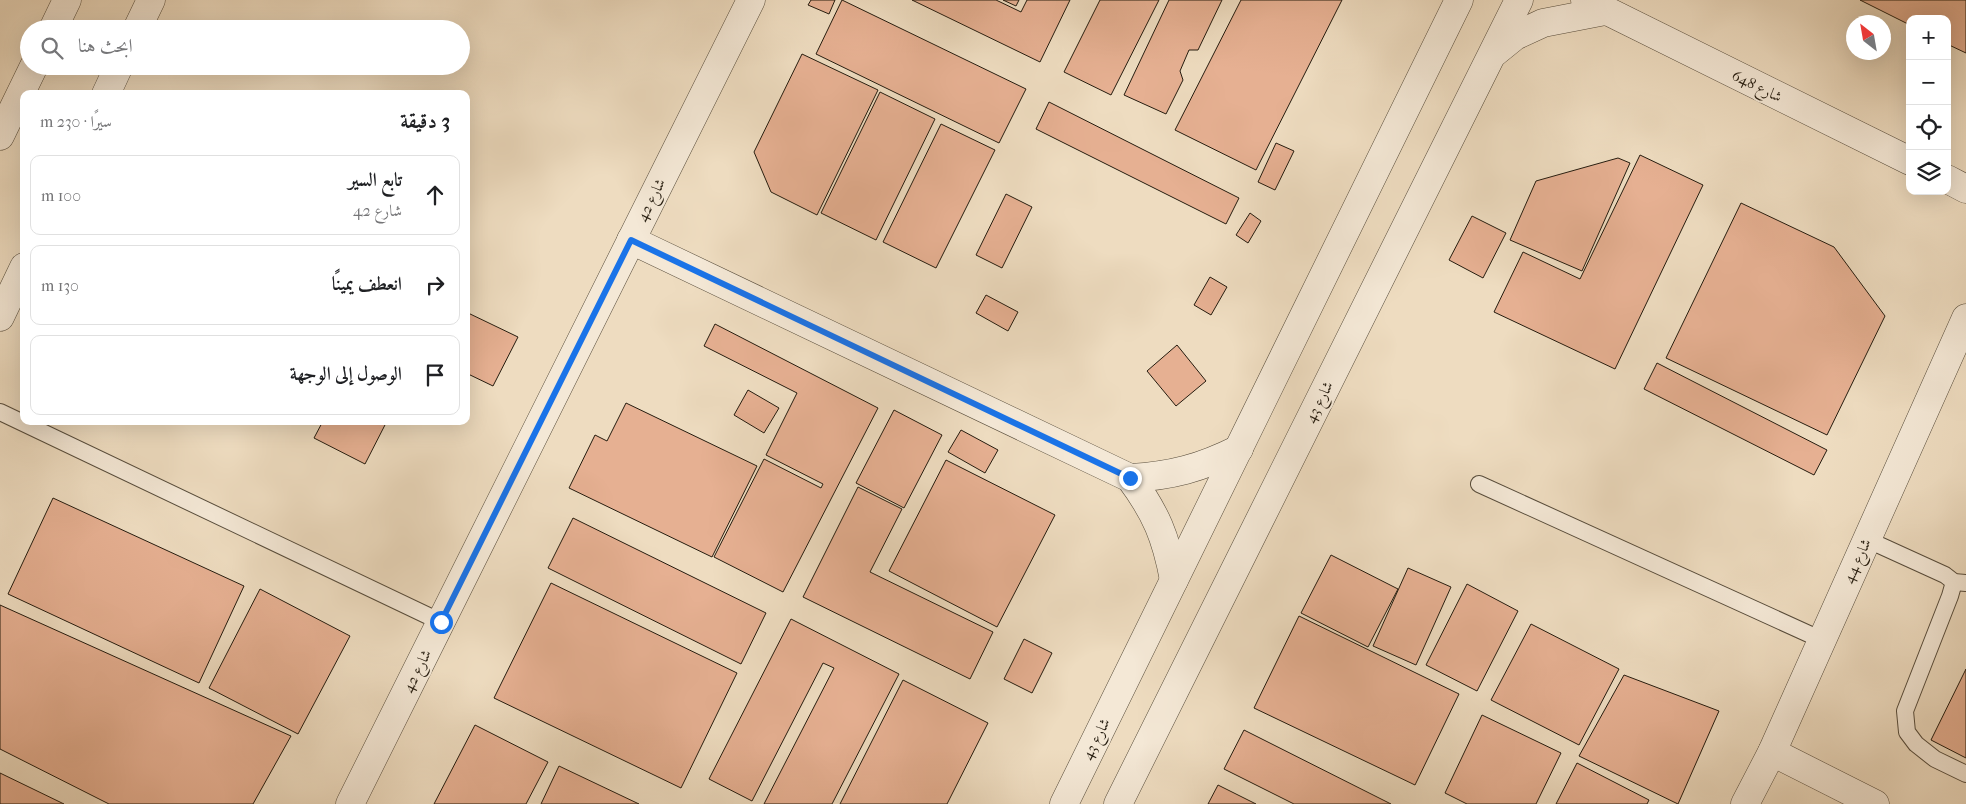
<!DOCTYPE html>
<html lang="ar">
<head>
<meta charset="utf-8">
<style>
	body { margin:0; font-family:"IM FELL French Canon",Amiri,serif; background:#f6f6f6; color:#202124; direction:rtl }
	.controls { position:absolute; right:15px; top:15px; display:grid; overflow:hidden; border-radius:10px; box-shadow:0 5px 20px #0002 }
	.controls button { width:45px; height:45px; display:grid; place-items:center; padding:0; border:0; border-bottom:1px solid #e0e0e0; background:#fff; color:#202124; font:25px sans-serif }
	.compass { position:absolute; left:1846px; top:15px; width:45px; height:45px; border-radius:50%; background:#fff; box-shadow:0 5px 20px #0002; rotate:329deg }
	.stop { position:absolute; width:15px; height:15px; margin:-11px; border:4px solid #1a73e8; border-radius:50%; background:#fff }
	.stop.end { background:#1a73e8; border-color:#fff; box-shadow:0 1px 5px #0008 }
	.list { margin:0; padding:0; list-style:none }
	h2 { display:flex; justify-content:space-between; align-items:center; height:65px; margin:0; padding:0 20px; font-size:21px }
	h2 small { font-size:16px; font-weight:400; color:#757577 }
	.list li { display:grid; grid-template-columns:32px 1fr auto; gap:15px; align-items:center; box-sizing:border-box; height:80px; margin:0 10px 10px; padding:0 10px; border:1px solid #e0e0e0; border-radius:10px }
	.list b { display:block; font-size:19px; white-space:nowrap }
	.list p { margin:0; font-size:16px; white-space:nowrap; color:#757577 }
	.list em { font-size:16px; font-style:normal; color:#757577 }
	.icon { flex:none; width:28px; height:28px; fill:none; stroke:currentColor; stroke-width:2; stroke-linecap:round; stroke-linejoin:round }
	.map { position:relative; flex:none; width:1966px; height:804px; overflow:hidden; direction:ltr }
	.search { position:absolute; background:#fff; box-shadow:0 5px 20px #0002; left:20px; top:20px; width:450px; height:55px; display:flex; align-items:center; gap:12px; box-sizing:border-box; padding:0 18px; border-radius:28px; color:#757577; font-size:19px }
	.panel { position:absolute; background:#fff; box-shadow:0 5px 20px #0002; left:20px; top:90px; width:450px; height:335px; border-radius:10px; direction:rtl }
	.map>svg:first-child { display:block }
	.building { fill:#e6b092; stroke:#251c0f }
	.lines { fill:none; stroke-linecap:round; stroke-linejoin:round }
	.lane-casing { stroke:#574c3b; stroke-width:18 }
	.street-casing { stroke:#574c3b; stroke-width:29 }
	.lane { stroke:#f4e8d6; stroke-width:16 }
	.street { stroke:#f4e8d6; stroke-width:28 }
	.route { stroke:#1a73e8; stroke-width:6 }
	.labels { text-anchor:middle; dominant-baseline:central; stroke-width:4; stroke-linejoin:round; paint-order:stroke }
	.street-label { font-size:15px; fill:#251c0f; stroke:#f4e8d6 }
</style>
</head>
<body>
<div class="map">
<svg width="1966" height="804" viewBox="0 0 1966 804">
	<rect width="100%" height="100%" fill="#eedcc0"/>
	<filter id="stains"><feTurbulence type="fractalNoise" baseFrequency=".004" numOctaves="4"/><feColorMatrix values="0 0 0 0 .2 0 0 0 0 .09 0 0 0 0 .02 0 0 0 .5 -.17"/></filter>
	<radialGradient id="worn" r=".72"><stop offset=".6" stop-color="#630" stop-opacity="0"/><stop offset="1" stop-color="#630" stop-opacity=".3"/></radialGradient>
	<g class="building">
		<polygon points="811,0 835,0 829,14 808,5"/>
		<polygon points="842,0 1026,89 999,143 816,54"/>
		<polygon points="912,0 996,0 1021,12 1027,0 1070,0 1040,62"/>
		<polygon points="1003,0 1019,0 1016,6"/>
		<polygon points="1100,0 1159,0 1111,95 1064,72"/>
		<polygon points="1169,0 1222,0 1198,50 1189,50 1180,71 1183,80 1166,114 1124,95"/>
		<polygon points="1241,0 1342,0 1256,170 1175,130"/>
		<polygon points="1860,0 1966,0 1966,53 1947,44 1947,19 1910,19 1910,25"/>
		<polygon points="802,54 878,90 817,215 771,192 754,152"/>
		<polygon points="880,92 935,119 876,240 821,213"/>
		<polygon points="1049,102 1239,198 1226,224 1036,129"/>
		<polygon points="941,124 995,150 936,268 883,242"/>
		<polygon points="1276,143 1294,151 1275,190 1258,182"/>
		<polygon points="1640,155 1703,185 1615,369 1494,312 1523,252 1580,279"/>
		<polygon points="1618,158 1630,163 1582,271 1510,240 1536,181"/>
		<polygon points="1006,194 1032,207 1002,268 976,255"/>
		<polygon points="1741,203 1834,247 1885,316 1827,435 1666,358"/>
		<polygon points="1250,213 1261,221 1248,243 1236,235"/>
		<polygon points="1472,216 1506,233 1483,278 1449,260"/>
		<polygon points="1210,277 1227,287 1211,315 1194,305"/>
		<polygon points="986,295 1018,312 1008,331 976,313"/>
		<polygon points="466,312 518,337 493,386 466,373"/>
		<polygon points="715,324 878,408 783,592 714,557 764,459 821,488 823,484 766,455 797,393 704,346"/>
		<polygon points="1177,345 1206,381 1176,406 1147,371"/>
		<polygon points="1657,363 1827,450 1814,475 1644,389"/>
		<polygon points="748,390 779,408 764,433 734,415"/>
		<polygon points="626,403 757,466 712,557 569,488 595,435 607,441"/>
		<polygon points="894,410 942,435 904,508 856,483"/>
		<polygon points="323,421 387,421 365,464 314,438"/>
		<polygon points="961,430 998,450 985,473 948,452"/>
		<polygon points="946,460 1055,515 997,627 889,571"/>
		<polygon points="858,487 902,509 870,572 993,632 970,679 803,597"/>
		<polygon points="53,498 244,586 199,683 8,594"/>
		<polygon points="573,518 766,613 741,664 548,568"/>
		<polygon points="1331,555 1398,589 1368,647 1301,613"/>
		<polygon points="1408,568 1451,587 1416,665 1373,646"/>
		<polygon points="551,583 737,673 681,788 494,698"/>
		<polygon points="1467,584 1518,611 1477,691 1426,665"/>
		<polygon points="260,589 350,636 298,734 209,688"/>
		<polygon points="0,605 291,736 253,804 109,804 0,749"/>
		<polygon points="1299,616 1459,694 1415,785 1254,708"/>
		<polygon points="791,619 899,674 832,804 764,804 834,668 823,663 752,801 709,779"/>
		<polygon points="1531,624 1619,669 1579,745 1491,700"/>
		<polygon points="1024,639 1052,653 1032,693 1004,679"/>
		<polygon points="1966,669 1966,758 1931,740"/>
		<polygon points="1624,675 1719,711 1678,804 1579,756"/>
		<polygon points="903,680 988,723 947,804 840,804"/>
		<polygon points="1482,715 1561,753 1536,804 1467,804 1445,793"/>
		<polygon points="475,725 548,762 526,804 434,804"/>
		<polygon points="1244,730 1391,804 1294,804 1224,769"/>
		<polygon points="1577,763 1649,800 1647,804 1556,804"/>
		<polygon points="559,766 639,804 541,804"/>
		<polygon points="0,773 64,804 0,804"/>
		<polygon points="1218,785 1256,804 1208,804"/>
	</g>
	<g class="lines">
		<g class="lane-casing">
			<g id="lane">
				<polyline points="0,412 441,622"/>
				<polyline points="1479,484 1822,640"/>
				<polyline points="1866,539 1945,575 1954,582 1966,583"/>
				<polyline points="1954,582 1950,596 1905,711 1907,732 1916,744 1935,759 1966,774"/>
			</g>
		</g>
		<g class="street-casing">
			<g id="street">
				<polyline points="1585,0 1910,161"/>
				<polyline points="53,29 67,0"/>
				<polyline points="137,29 151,0"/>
				<polyline points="1494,53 1515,36 1543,23 1605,11"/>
				<polyline points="106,94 119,66"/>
				<polyline points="0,136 34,66"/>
				<polyline points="1947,179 1966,189"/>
				<path d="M631,240L1130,478C1156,513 1166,537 1174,580"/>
				<polyline points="0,317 24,267"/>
				<path d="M1130,478C1171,476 1201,468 1239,449"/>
				<polyline points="1772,752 1875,804"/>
				<polyline points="350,804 751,0"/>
				<polyline points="1064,804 1459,0"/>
				<polyline points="1118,804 1519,0"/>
				<polyline points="1745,804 1772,752 1966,318"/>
			</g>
		</g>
		<use href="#lane" class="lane"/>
		<use href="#street" class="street"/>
	</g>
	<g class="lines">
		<polyline class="route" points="441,622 631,240 1130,478"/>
	</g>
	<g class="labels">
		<g class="street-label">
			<text transform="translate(1757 86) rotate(26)">شارع 648</text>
			<text transform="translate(651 200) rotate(-64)">شارع 42</text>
			<text transform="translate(1319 402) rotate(-64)">شارع 43</text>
			<text transform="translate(1857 561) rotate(-66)">شارع 44</text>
			<text transform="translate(417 671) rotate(-64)">شارع 42</text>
			<text transform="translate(1096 739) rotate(-64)">شارع 43</text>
		</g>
	</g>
	<rect width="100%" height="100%" filter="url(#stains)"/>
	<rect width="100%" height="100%" fill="url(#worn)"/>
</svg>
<div class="controls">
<button>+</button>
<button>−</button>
<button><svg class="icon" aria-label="locate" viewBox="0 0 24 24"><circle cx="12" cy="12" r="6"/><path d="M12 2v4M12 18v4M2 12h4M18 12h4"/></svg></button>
<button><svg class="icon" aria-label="layers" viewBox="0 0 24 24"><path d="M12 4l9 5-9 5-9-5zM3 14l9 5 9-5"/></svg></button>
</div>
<svg class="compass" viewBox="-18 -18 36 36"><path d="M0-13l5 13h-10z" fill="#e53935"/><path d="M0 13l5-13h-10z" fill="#757577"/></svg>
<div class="stop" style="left:441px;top:622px"></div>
<div class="stop end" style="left:1130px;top:478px"></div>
<div class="search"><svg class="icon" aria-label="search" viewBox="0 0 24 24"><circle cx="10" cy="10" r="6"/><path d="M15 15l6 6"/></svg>ابحث هنا</div>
<section class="panel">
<h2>3 دقيقة<small>سيرًا · 230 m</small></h2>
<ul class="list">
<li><svg class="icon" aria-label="ahead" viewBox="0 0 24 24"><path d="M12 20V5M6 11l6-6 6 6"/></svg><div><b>تابع السير</b><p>شارع 42</p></div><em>100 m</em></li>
<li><svg class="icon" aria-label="right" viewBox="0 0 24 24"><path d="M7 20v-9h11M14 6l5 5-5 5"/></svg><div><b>انعطف يمينًا</b></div><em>130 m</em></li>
<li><svg class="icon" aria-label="arrive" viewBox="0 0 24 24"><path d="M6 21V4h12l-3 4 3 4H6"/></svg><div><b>الوصول إلى الوجهة</b></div></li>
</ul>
</section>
</div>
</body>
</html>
